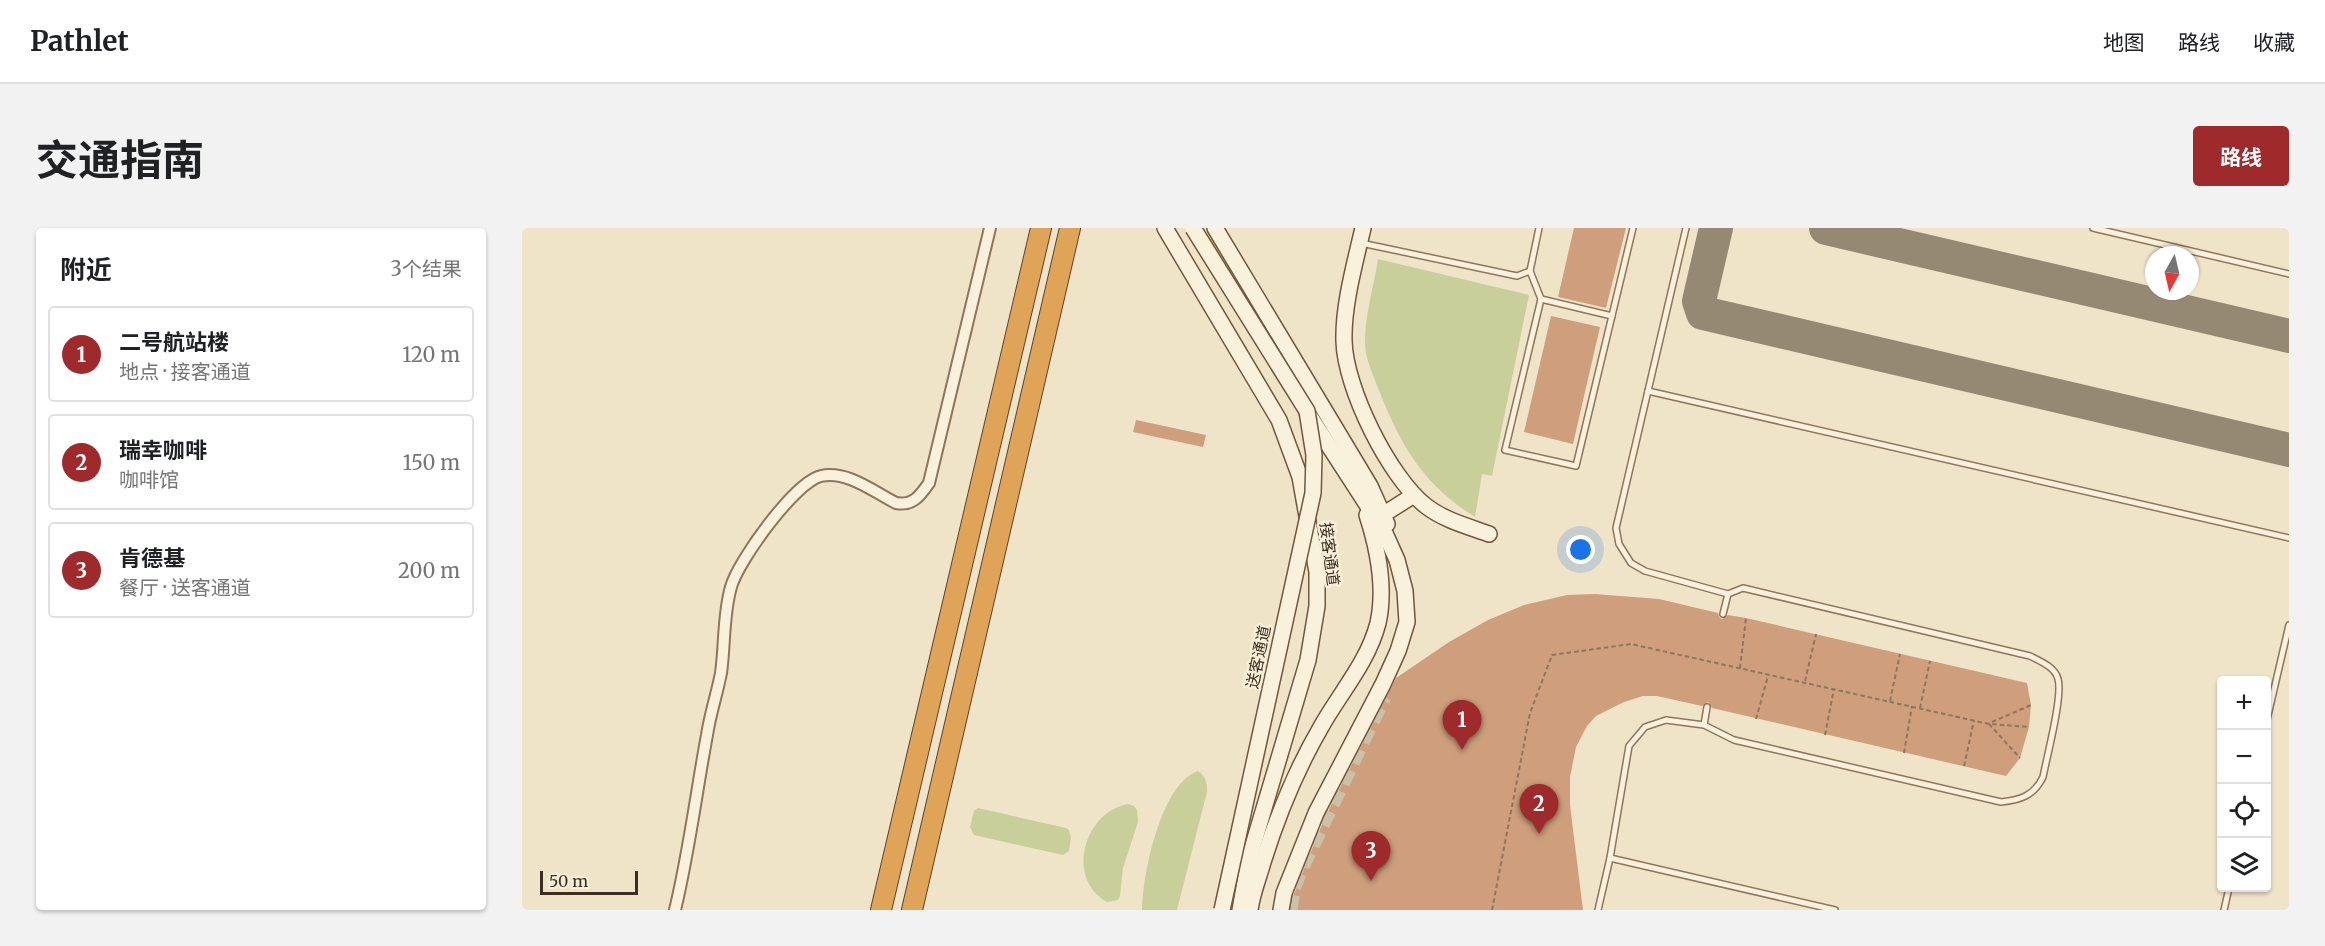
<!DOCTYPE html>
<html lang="zh">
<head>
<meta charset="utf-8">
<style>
	body { margin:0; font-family:Merriweather,"Noto Sans SC",serif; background:#f2f2f2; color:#202124 }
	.controls { position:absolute; right:18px; bottom:18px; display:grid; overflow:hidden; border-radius:6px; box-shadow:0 2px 4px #0004 }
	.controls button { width:54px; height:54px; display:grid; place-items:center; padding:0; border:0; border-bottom:2px solid #e0e0e0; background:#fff; color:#202124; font:30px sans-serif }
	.compass { position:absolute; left:1623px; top:18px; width:54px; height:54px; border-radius:50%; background:#fff; box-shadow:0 2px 4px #0004; rotate:188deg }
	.scale { position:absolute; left:18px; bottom:15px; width:98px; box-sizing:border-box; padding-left:6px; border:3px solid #3d2e20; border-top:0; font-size:16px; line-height:21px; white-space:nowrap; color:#3d2e20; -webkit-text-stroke:4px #f7eed8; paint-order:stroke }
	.you { position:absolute; left:1059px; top:322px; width:21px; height:21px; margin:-15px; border:4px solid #fff; border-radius:50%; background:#1a73e8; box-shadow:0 0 0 9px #1a73e833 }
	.badge { display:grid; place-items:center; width:39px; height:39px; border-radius:50%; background:#9e2a2b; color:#fff; font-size:20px; font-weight:700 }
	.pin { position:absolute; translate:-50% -50px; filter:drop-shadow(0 2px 3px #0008) }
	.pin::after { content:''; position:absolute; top:32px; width:21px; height:18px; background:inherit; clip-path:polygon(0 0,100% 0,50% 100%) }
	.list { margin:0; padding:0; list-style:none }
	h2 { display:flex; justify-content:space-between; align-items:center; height:78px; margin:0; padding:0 24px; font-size:26px }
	h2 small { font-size:20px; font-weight:400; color:#757577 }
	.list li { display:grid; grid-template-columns:39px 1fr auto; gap:18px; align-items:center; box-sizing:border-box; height:96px; margin:0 12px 12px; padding:0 12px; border:2px solid #e0e0e0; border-radius:6px }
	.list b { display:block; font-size:22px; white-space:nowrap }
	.list p { margin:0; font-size:20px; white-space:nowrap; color:#757577 }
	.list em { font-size:20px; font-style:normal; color:#757577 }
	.icon { flex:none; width:33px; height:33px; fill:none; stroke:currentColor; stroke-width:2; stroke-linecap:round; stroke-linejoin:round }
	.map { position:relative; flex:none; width:1767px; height:682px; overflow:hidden; border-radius:6px }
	header { display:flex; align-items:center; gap:36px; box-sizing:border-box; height:84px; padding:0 30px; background:#fff; border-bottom:2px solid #e0e0e0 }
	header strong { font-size:28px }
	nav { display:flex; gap:33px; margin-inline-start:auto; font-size:21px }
	.intro { display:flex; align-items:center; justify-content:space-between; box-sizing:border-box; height:144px; padding:0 36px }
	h1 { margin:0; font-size:42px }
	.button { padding:15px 27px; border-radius:6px; background:#9e2a2b; color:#fff; font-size:21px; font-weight:700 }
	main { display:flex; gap:36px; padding:0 36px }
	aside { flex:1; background:#fff; border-radius:6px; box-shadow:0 2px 4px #0004 }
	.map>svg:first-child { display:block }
	.green { fill:#c9cf9b }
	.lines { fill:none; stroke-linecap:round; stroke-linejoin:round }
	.taxiway { stroke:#968974; stroke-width:34 }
	.building { fill:#cf9f7d }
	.secondary-tunnel { stroke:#ccc0a6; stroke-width:15; stroke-dasharray:15 8; stroke-linecap:butt }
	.lane-casing { stroke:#8d765c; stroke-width:8 }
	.street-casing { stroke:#8d765c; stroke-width:14 }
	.secondary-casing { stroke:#6f573f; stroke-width:18 }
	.highway-casing { stroke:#5b4430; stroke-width:22 }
	.path { stroke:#8d765c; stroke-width:2; stroke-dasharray:4.5 3; stroke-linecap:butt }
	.lane { stroke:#faf1dc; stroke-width:5 }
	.street { stroke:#faf1dc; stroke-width:10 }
	.secondary { stroke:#faf1dc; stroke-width:15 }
	.highway { stroke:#e0a458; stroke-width:20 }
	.secondary-bridge-casing { stroke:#6f573f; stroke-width:18; stroke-linecap:butt }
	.secondary-bridge { stroke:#faf1dc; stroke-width:15 }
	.labels { text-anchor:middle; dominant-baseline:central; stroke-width:5; stroke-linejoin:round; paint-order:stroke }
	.street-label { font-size:16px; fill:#3d2e20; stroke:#f7eed8 }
</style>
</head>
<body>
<header>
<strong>Pathlet</strong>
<nav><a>地图</a><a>路线</a><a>收藏</a></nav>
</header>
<div class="intro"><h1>交通指南</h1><a class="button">路线</a></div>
<main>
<aside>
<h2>附近<small>3个结果</small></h2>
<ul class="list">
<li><span class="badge">1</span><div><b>二号航站楼</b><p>地点 · 接客通道</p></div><em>120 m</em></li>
<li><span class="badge">2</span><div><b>瑞幸咖啡</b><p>咖啡馆</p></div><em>150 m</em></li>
<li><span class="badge">3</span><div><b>肯德基</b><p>餐厅 · 送客通道</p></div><em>200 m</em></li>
</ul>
</aside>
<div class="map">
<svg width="1767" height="682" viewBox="0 0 1767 682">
	<rect width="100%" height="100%" fill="#f0e4c8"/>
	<g class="green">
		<path d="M856,31L1007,67L970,248L960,246L953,289C902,257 880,220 858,165C852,149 844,133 843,117C842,89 852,58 856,31Z"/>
		<path d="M676,543C684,548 685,555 685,564L655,682H620C620,647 639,555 676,543Z"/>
		<path d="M606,576L612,578L615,582L616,594L601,640L598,668L596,672L585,674C543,650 562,584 606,576Z"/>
		<polygon points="456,580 544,600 547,602 549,609 547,623 541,627 452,607 448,599 452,583"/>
	</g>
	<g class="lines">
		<g class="taxiway">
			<polyline points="1194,0 1177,73 1181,85 1767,222"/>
			<polyline points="1304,0 1767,108"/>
		</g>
	</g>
	<g class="building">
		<polygon points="1052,0 1104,0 1084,80 1036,69"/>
		<polygon points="1029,88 1078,99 1051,216 1002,204"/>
		<polygon points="614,192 684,207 681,219 611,204"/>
		<polygon points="1073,366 1137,371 1196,385 1197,389 1200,391 1206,387 1224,390 1505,455 1509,477 1507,499 1498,530 1484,548 1190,480 1186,474 1180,478 1135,468 1121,468 1102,474 1074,488 1065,498 1054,519 1048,549 1048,577 1061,682 769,682 771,668 803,589 874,450 927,414 966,392 1002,377 1045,367"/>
	</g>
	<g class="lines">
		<polyline class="secondary-tunnel" points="768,682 771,661 777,645 862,469"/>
		<g class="lane-casing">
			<g id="lane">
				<polyline points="1571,0 1767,46"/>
				<polyline points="839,15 995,48 1008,43 1017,0"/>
				<polyline points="1008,43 1019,71 983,222 1054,238 1111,0"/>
				<polyline points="1019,71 1090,88"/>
				<polyline points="1126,163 1767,310"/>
				<polyline points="1201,386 1206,366"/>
				<polyline points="1744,496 1767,397"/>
				<polyline points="1182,497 1185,479"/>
				<polyline points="1088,630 1313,682"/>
				<path d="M1076,682L1088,630L1107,518L1123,499L1144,492L1182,497L1212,512L1479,574C1498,572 1512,568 1521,549C1525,528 1541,468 1536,451C1533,439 1518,433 1508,428L1221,360L1206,366L1123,343L1109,335L1097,316L1094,300L1164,0"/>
				<polyline points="1702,682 1707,660"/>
			</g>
		</g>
		<g class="street-casing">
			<path id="street" d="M153,682C167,624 174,566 185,507C188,486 195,466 199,445C203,417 201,386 209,359C216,333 273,254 299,248C325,242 352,264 374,275C391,278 398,268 407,255L468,0"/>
		</g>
		<g class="secondary-casing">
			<g id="secondary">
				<polyline points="643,0 757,192 778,249 795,344 795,378 786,432 727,631 718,682"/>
				<polyline points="693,0 848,258 865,296"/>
				<path d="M841,0C833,35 821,77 822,113C823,160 867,249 904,278C922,292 945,298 967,306"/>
				<polyline points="862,286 892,267"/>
				<path d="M728,682C730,665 737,649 741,634C756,586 774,542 799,499C818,465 846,434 856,395C864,359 856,321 845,287"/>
				<polyline points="759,682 762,665 794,585 861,456 876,423 885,394 883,363 875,332 862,303 785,184"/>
			</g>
		</g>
		<g class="highway-casing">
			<g id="highway">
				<polyline points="359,682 519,0"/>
				<polyline points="390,682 548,0"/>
			</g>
		</g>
		<g class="path">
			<polyline points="1218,440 1224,390"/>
			<polyline points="1283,453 1294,406"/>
			<polyline points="1368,473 1378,426"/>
			<polyline points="1398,480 1408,433"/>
			<polyline points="1234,491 1246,448"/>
			<polyline points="1470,494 1509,477"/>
			<polyline points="1467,496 1498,530"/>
			<polyline points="1303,507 1312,461"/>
			<polyline points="1382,525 1390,478"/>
			<polyline points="1442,538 1452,492"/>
			<polyline points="970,682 1008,485 1030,427 1109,416 1467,496 1507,499"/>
		</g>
		<use href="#lane" class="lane"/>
		<use href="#street" class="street"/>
		<use href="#secondary" class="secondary"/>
		<use href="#highway" class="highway"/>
		<g class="secondary-bridge-casing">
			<polyline id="secondary-bridge" points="671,0 785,183 792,227 791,265 700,682"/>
		</g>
		<use href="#secondary-bridge" class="secondary-bridge"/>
	</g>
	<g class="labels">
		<g class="street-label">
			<text transform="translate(808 326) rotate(83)">接客通道</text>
			<text transform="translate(736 429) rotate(-78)">送客通道</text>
		</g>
	</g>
</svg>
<div class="controls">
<button>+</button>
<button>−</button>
<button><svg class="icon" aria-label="locate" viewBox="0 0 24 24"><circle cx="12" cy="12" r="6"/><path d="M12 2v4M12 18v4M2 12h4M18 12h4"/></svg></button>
<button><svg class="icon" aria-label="layers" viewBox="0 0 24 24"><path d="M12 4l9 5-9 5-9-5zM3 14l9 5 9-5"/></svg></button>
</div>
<svg class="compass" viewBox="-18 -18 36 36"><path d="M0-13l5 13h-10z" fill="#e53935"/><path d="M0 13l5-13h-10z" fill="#757577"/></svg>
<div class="scale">50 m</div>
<div class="you"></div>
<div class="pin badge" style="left:940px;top:522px">1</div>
<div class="pin badge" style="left:1017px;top:606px">2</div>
<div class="pin badge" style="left:849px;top:653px">3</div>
</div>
</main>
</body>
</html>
